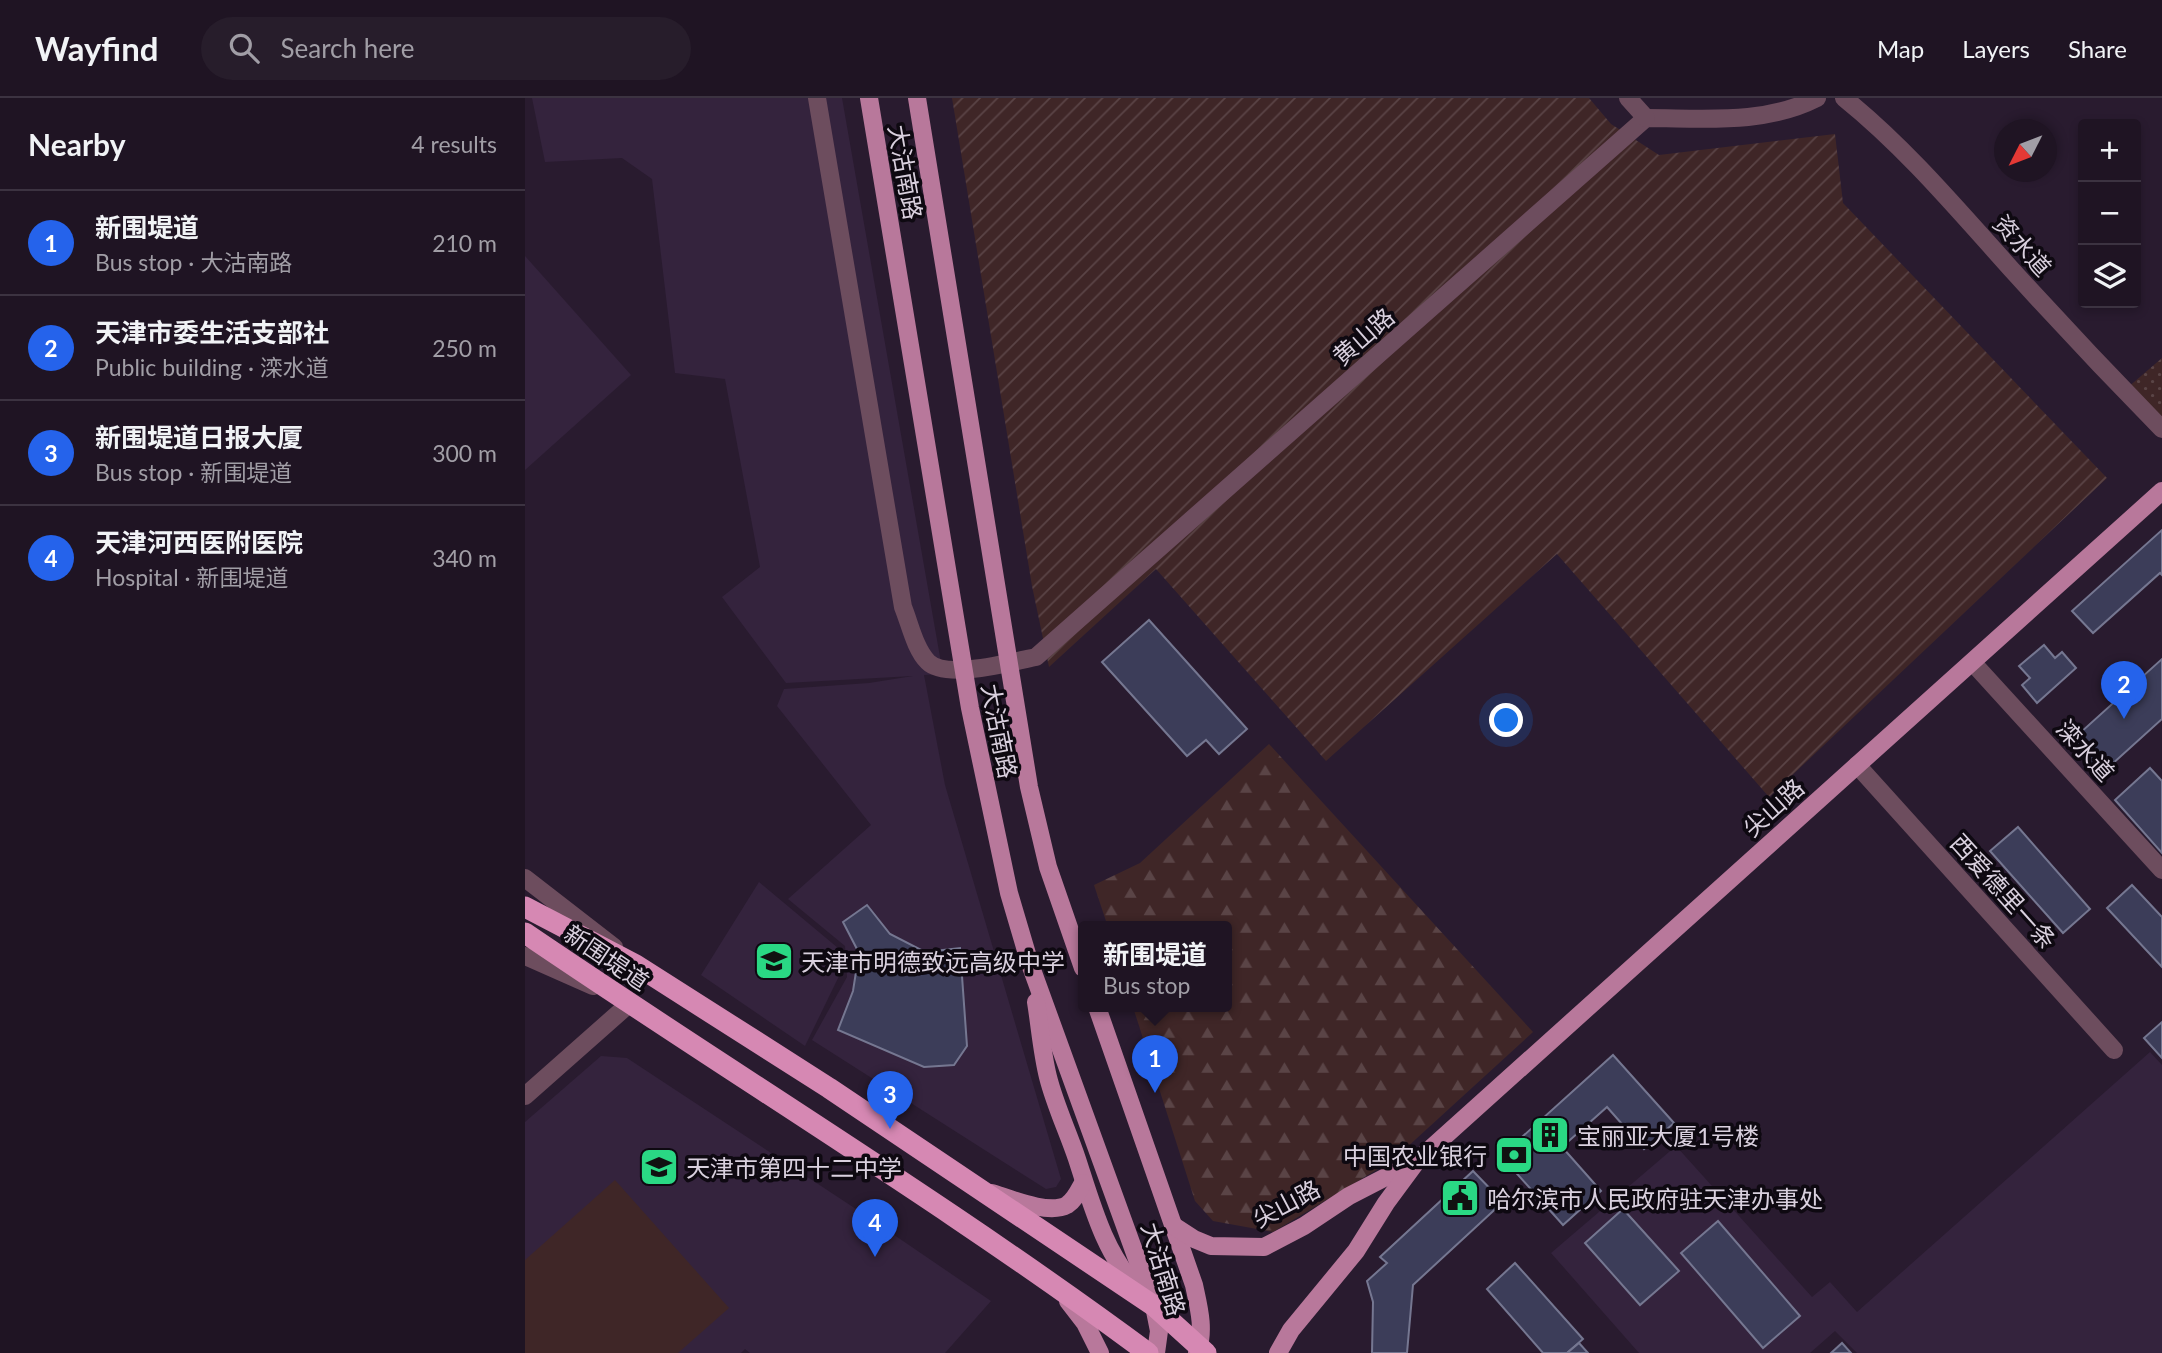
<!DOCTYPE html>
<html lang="en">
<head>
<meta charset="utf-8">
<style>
	body { margin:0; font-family:Lato,"Noto Sans SC",sans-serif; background:#271d2b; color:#f1f3f6 }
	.controls { position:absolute; right:21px; top:21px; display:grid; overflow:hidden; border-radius:7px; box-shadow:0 4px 10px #0003 }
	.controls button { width:63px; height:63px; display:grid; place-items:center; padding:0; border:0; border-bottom:2px solid #3c3341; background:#1f1423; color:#f1f3f6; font:35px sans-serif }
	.compass { position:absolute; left:1469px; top:21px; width:63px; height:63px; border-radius:50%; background:#1f1423; box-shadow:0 4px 10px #0003; rotate:228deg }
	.you { position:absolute; left:982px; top:623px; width:24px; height:24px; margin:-18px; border:5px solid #fff; border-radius:50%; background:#1a73e8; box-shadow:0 0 0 10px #1a73e833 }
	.badge { display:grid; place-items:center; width:46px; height:46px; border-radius:50%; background:#2563eb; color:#fff; font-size:23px; font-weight:700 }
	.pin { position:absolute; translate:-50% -58px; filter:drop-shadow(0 2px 4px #0008) }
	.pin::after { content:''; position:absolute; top:37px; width:24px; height:21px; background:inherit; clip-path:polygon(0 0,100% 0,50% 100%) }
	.popup { position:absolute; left:553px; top:823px; width:154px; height:91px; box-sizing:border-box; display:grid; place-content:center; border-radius:7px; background:#1f1423; filter:drop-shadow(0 2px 5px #0005); font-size:23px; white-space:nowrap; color:#a19ea6 }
	.popup b { font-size:26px; color:#f1f3f6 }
	.popup::after { content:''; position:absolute; left:50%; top:100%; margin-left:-14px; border:14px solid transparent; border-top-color:#1f1423 }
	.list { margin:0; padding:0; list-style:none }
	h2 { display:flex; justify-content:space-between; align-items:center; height:91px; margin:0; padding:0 28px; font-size:30px }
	h2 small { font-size:23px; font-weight:400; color:#a19ea6 }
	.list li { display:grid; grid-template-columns:46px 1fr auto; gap:21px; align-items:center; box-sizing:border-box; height:105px; padding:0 28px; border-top:2px solid #3c3341 }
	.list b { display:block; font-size:26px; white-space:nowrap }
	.list p { margin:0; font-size:23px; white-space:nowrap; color:#a19ea6 }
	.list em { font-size:23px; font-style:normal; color:#a19ea6 }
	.icon { flex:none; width:38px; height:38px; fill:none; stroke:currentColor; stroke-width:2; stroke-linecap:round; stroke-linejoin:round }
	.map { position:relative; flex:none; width:1637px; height:1255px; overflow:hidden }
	header { display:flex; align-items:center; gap:42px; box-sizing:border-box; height:98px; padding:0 35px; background:#1f1423; border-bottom:2px solid #3c3341 }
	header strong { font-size:33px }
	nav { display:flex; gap:38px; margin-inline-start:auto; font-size:24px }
	.search { width:490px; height:63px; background:#271d2b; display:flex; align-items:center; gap:18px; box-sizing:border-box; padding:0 24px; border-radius:38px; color:#a19ea6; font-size:26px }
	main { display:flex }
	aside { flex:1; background:#1f1423 }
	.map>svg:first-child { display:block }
	.built { fill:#34233d }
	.grass { fill:url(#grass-dots) }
	.forest { fill:url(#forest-firs) }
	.garden { fill:url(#garden-furrows) }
	.pitch { fill:#3f2627 }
	.building { fill:#3c3d59; stroke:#757791; stroke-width:2 }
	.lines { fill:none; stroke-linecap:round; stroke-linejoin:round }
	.minor { stroke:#6d4d5e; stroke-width:18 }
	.major { stroke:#b8789b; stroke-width:18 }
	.highway { stroke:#d688b3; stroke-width:21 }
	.labels { text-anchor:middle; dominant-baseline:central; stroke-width:7; stroke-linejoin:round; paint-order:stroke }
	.street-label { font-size:24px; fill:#d9d0de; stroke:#0e0911 }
	.poi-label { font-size:24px; fill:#d9d0de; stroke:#0e0911; text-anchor:start }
</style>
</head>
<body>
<header>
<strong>Wayfind</strong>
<div class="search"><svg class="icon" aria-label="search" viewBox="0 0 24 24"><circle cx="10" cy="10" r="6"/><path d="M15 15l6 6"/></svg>Search here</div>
<nav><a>Map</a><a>Layers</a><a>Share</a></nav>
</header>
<main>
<aside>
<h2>Nearby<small>4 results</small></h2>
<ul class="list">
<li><span class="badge">1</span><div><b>新围堤道</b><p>Bus stop · 大沽南路</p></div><em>210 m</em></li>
<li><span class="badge">2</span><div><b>天津市委生活支部社</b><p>Public building · 滦水道</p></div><em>250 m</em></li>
<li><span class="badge">3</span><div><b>新围堤道日报大厦</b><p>Bus stop · 新围堤道</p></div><em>300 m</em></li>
<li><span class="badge">4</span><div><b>天津河西医附医院</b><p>Hospital · 新围堤道</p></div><em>340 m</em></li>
</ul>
</aside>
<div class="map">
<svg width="1637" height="1255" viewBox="0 0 1637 1255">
	<defs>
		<pattern id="grass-dots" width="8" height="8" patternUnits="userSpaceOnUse" patternTransform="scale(1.75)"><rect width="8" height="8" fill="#3f2627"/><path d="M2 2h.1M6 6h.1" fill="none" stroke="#5a4446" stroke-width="1.8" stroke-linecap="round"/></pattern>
		<pattern id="forest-firs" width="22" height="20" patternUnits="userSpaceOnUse" patternTransform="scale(1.75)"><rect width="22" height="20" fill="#3f2627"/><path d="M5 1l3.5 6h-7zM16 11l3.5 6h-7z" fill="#5a4446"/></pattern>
		<pattern id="garden-furrows" width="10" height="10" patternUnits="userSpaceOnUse" patternTransform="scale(1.75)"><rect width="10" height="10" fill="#3f2627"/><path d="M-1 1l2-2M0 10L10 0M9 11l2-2" fill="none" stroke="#5a4446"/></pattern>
	</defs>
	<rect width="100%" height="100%" fill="#291b2f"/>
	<g class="built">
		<polygon points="7,0 317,0 418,576 399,577 420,687 536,1081 531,1089 521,1091 287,942 322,879 320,848 263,801 346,727 252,608 259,591 344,585 388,578 261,585 197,499 235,469 200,281 150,275 127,81 97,60 20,64"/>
		<polygon points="0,158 106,277 0,372"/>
		<polygon points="234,784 313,850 315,876 280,948 176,877"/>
		<polygon points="1625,954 1637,967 1637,1255 1332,1255 1310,1233 1285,1255 1114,1255 1026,1155 1151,1048 1287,1199 1305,1184 1332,1214"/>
		<polygon points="76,958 102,960 337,1115 466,1203 420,1255 225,1255 220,1251 216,1255 0,1255 0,1024"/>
	</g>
	<polygon class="grass" points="1637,260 1637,324 1602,290"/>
	<polygon class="forest" points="744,646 1008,934 868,1062 748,1134 688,1123 670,1103 608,909 702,909 702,829 583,829 569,787 615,765"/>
	<polygon class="garden" points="427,0 1064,0 1086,26 1134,57 1310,36 1318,105 1582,380 1244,699 1032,456 801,663 631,471 524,569 507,488"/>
	<polygon class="pitch" points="90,1082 204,1210 153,1255 0,1255 0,1162"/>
	<g class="building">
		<polygon points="1637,432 1637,477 1635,475 1568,535 1547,513"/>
		<polygon points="624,522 722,631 694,656 681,642 662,658 577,564"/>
		<polygon points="1519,547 1530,560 1537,554 1551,570 1512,605 1497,587 1505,580 1494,568"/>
		<polygon points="1637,561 1637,621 1575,677 1545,644"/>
		<polygon points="1625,670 1637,683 1637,755 1590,702"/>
		<polygon points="1493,729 1565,811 1538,835 1465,753"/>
		<polygon points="1607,787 1637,819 1637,869 1582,810"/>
		<polygon points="342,807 365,836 400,854 435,850 442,948 429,967 399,969 313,932 328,893 334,855 318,824"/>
		<polygon points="1637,924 1637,960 1619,940"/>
		<polygon points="1088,957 1149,1025 1119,1051 1082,1009 1037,1049 1076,1093 1038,1127 976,1058"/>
		<polygon points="948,1073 978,1104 888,1187 882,1255 847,1255 848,1204 842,1183 862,1165 855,1159"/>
		<polygon points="1098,1111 1154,1173 1115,1207 1060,1145"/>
		<polygon points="1193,1123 1275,1218 1238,1250 1156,1155"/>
		<polygon points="990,1165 1058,1241 1042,1255 1018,1255 962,1191"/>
		<polygon points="1054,1245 1063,1255 1042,1255"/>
		<polygon points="1317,1245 1326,1255 1306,1255"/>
	</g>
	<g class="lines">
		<g class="minor">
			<path d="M292,0L378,509C385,526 390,551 403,564C421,582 487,564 511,559L1121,20C1179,20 1239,27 1292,0"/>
			<polyline points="1103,0 1121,20"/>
			<path d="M1319,0C1381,50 1433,112 1487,172C1536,226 1586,279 1637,331"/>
			<polyline points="1448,565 1637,772"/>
			<polyline points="1332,667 1589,952"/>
			<polyline points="0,780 89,849"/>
			<polyline points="0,858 68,888"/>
			<polyline points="0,998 104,906"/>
		</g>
		<g class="major">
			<polyline points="344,0 445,610 484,795 505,866 629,1208 634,1233 631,1255"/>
			<polyline points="392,0 504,689 523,769 558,870"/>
			<path d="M511,904C515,929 517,955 523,979C530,1007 543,1034 552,1061C567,1107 579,1154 613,1191"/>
			<path d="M572,909L669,1187C674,1210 680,1232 672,1255"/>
			<path d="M467,1095C486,1101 524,1117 542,1107C550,1102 554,1092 558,1085"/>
			<polyline points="649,1128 669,1141 686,1148 739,1149 779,1128 824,1098 886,1066"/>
			<polyline points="543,1203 560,1225 575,1255"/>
			<polyline points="753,1255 766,1232 831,1153 861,1105 892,1063 1637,393"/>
		</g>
		<g class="highway">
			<polyline points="0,809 111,867 304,990 629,1208 681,1255"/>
			<path d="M0,835C207,976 422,1106 623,1255"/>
		</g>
	</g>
	<defs>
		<g id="school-square" transform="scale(2.0125)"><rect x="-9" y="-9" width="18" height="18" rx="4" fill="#2ad884" stroke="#0e0911"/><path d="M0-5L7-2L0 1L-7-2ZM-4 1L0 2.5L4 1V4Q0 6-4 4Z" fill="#111"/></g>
		<g id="building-square" transform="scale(2.0125)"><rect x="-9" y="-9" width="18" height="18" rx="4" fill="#2ad884" stroke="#0e0911"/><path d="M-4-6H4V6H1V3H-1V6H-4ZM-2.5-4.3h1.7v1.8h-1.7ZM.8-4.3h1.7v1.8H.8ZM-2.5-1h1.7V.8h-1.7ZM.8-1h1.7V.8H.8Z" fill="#111"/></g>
		<g id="bank-square" transform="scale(2.0125)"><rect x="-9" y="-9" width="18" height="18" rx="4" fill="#2ad884" stroke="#0e0911"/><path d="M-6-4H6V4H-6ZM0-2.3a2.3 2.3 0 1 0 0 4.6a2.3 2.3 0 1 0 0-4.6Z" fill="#111"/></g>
		<g id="civic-square" transform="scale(2.0125)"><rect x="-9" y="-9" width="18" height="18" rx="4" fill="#2ad884" stroke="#0e0911"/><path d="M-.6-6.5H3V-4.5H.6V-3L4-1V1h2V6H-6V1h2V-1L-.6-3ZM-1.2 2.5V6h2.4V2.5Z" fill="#111"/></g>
	</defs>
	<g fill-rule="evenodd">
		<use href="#school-square" x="249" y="863"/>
		<use href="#building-square" x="1025" y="1037"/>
		<use href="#bank-square" x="989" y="1057"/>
		<use href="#school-square" x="134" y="1069"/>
		<use href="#civic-square" x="935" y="1100"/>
	</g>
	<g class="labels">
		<g class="street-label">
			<text transform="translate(381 74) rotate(80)">大沽南路</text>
			<text transform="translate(1498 147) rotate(48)">资水道</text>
			<text transform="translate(838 238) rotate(-41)">黄山路</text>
			<text transform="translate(475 633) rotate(79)">大沽南路</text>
			<text transform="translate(1561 652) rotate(48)">滦水道</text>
			<text transform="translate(1248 709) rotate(-42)">尖山路</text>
			<text transform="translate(1479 793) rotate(48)">西爱德里一条</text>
			<text transform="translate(82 859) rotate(34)">新围堤道</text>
			<text transform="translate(761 1105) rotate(-28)">尖山路</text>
			<text transform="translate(639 1171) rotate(73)">大沽南路</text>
		</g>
		<g class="poi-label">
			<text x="276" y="863">天津市明德致远高级中学</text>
			<text x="1052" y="1037">宝丽亚大厦1号楼</text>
			<text x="962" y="1057" text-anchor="end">中国农业银行</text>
			<text x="161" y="1069">天津市第四十二中学</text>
			<text x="962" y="1100">哈尔滨市人民政府驻天津办事处</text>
		</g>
	</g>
</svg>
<div class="controls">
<button>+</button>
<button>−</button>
<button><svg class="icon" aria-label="layers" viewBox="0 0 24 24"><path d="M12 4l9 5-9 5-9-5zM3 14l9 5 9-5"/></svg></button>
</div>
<svg class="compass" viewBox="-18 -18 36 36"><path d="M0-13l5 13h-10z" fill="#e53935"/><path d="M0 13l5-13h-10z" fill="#a19ea6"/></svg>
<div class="you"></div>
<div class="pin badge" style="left:630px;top:995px">1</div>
<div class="popup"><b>新围堤道</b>Bus stop</div>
<div class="pin badge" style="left:1599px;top:621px">2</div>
<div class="pin badge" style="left:365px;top:1031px">3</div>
<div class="pin badge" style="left:350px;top:1159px">4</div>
</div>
</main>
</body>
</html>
